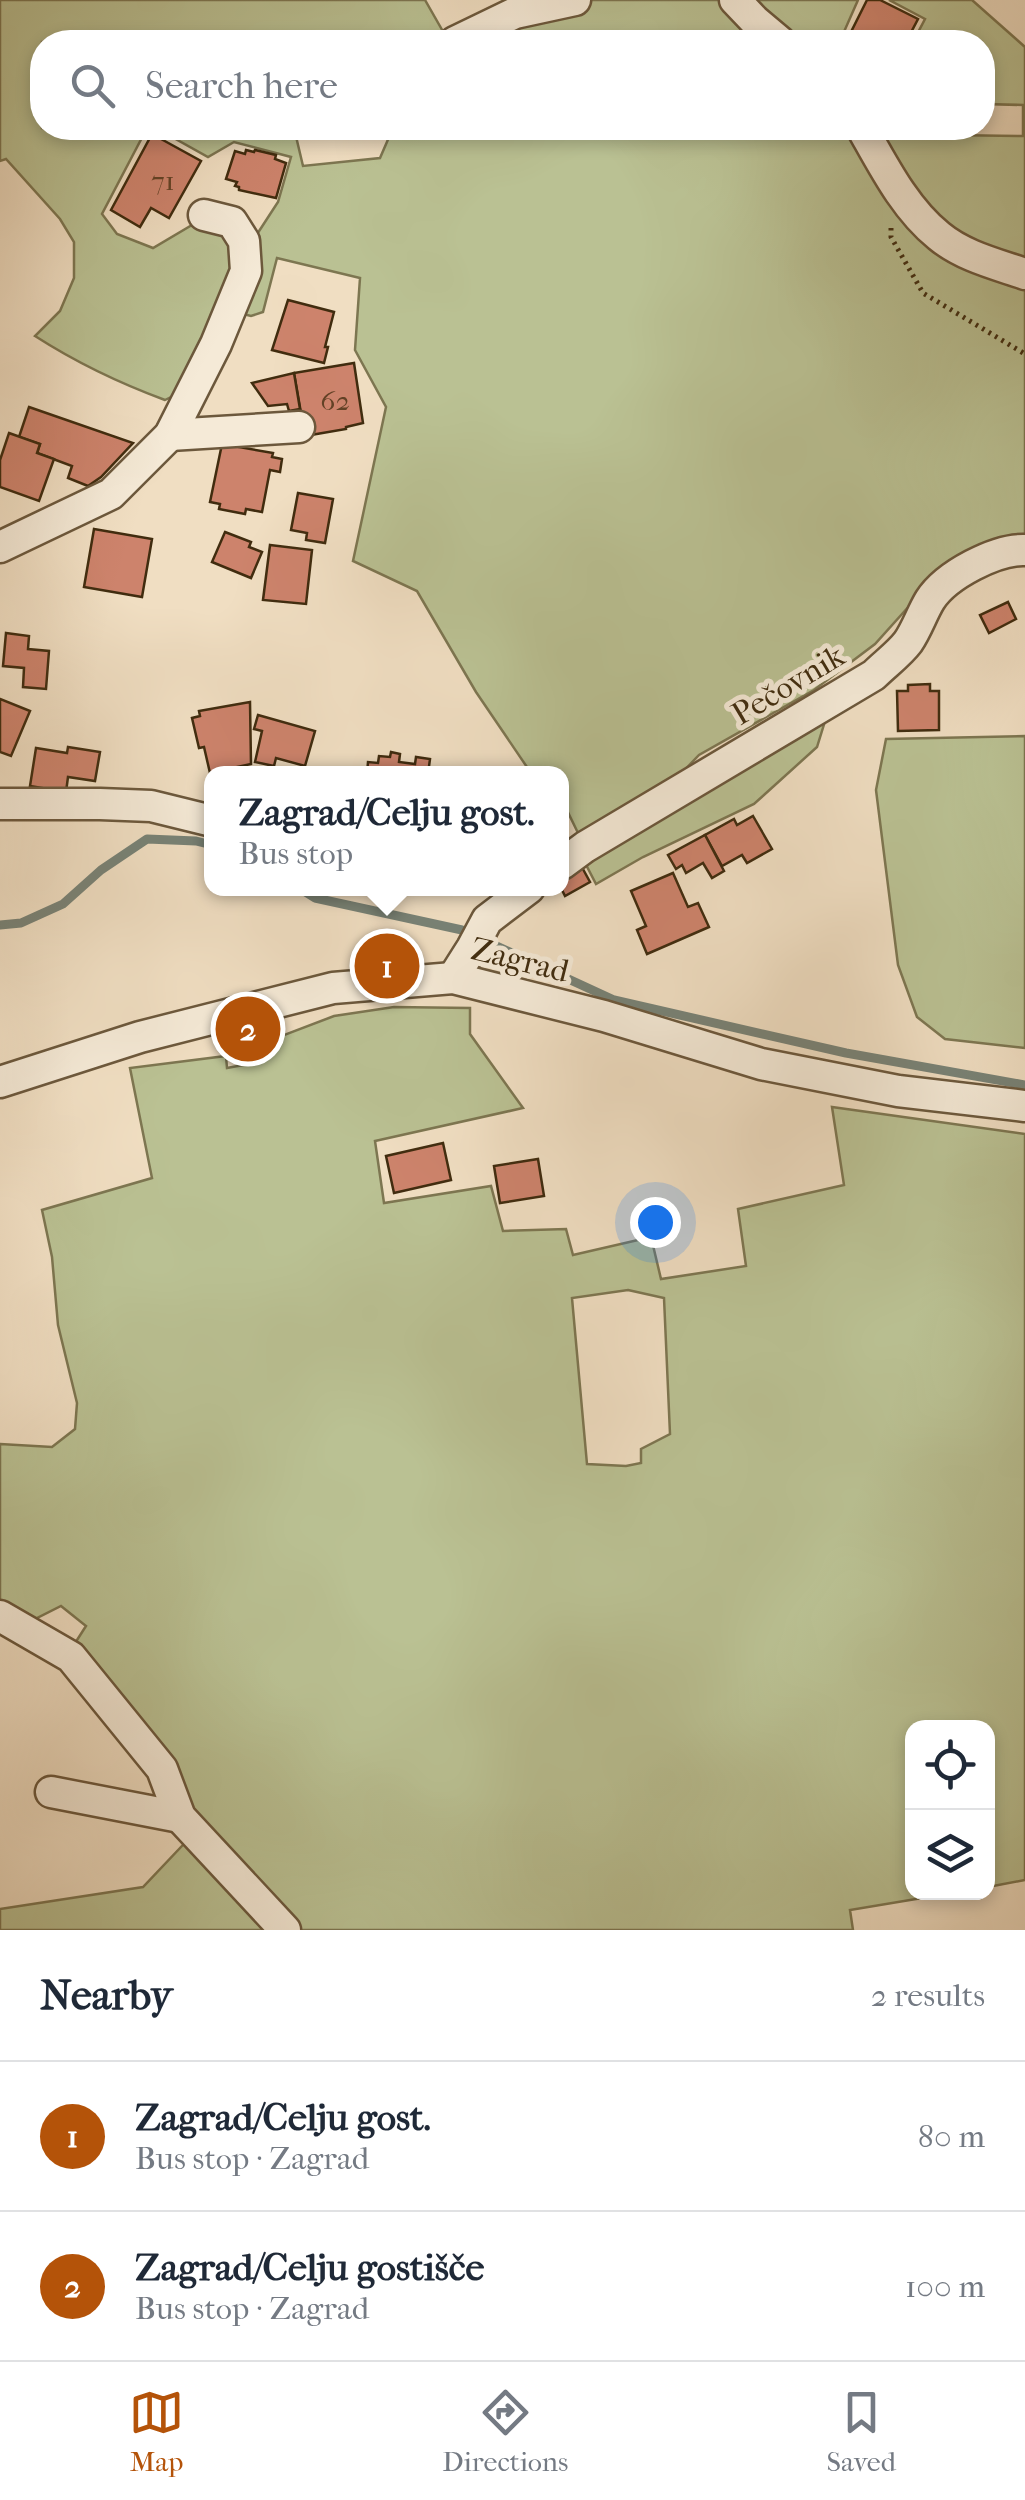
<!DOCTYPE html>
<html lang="en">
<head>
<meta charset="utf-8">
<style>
	body { margin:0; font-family:"IM FELL French Canon",serif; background:#f6f6f7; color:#1f2937 }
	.controls { position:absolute; right:30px; bottom:30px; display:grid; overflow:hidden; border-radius:20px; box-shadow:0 5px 15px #0003 }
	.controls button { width:90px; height:90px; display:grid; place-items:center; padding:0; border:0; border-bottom:2px solid #e0e1e3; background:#fff; color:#1f2937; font:50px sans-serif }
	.you { position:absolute; left:655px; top:1222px; width:35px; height:35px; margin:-25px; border:8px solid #fff; border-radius:50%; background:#1a73e8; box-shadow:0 0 0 15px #1a73e833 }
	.badge { display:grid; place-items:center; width:65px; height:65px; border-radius:50%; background:#b45309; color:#fff; font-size:32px; font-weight:700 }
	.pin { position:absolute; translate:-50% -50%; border:5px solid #fff; box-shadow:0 2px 10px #0006 }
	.popup { position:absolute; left:204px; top:766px; width:365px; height:130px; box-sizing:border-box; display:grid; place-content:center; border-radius:20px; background:#fff; filter:drop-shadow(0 2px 8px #0005); font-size:32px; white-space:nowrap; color:#747a83 }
	.popup b { font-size:38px; color:#1f2937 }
	.popup::after { content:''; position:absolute; left:50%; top:100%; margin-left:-20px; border:20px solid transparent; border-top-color:#fff }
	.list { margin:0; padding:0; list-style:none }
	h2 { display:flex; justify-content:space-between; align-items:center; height:130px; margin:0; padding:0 40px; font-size:42px }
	h2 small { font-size:32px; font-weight:400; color:#747a83 }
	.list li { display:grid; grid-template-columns:65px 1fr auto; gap:30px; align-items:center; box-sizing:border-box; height:150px; padding:0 40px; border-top:2px solid #e0e1e3 }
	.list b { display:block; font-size:38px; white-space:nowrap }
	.list p { margin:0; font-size:32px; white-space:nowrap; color:#747a83 }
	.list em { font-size:32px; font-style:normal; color:#747a83 }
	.icon { flex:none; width:55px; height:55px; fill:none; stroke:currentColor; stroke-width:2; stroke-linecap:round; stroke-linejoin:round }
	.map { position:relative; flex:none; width:1025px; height:1930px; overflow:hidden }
	.search { position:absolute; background:#fff; box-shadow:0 5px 15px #0003; left:30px; right:30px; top:30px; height:110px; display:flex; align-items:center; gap:25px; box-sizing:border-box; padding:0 35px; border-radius:40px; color:#747a83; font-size:38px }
	.sheet { height:430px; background:#fff }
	nav { display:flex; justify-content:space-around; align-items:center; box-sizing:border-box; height:140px; border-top:2px solid #e0e1e3; background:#fff; font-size:28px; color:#747a83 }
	nav a { display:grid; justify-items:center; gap:5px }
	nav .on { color:#b45309 }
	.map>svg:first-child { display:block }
	.green { fill:#bac193; stroke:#7d7651; stroke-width:2.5; fill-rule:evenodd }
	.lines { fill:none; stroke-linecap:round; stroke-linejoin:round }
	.stream { stroke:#788276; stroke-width:9 }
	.building { fill:#cd836c; stroke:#402c0f; stroke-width:2.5 }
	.minor-casing { stroke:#6c583c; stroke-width:35 }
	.path { stroke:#402c0f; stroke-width:5; stroke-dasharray:2.5 5; stroke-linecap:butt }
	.minor { stroke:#f5ead7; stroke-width:30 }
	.labels { text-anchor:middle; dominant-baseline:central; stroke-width:10; stroke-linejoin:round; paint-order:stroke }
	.number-label { font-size:28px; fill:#634226 }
	.street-label { font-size:32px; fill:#402c0f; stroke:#f5ead7 }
</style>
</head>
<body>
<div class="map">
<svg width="1025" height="1930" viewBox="0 0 1025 1930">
	<rect width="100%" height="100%" fill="#f0dec2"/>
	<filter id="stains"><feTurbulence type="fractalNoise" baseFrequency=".002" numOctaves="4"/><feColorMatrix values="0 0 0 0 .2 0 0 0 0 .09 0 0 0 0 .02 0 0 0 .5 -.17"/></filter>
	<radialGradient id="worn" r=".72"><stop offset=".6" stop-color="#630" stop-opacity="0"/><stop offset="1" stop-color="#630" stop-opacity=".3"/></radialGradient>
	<g class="green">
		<path d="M0,0H425L445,35L434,42H42V128H147L102,214L117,234L153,248L192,225L208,226L227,239L233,258V287L175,395L165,400C119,383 77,363 35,336L60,311L74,278V242L60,219L6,159L0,161Z"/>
		<polygon points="577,0 720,0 737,21 766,42 463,42"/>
		<polygon points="743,0 858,0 843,34 861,42 790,42"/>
		<polygon points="889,0 972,0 1025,47 1025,266 945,227 905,190 868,128 948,128 948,135 1023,136 1023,105 983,104 982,42 913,42 925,19"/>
		<polygon points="156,128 294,128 303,166 380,158 393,128 848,128 876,177 1025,284 1025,539 938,574 875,644 814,690 699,755 674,781 579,835 562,800 562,774 531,773 476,692 417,591 353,561 386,407 355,350 360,278 277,258 263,312 251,316 239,313 250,245 278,202 291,157 234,142 208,157"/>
		<polygon points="830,705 817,747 754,804 643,857 596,884 581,855"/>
		<polygon points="1025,736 1025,1048 945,1039 917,1017 898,965 876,790 886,739"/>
		<path d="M394,1007L470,1008V1034L523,1108L375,1141L384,1203L491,1186L503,1231L566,1229L573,1255L651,1237L661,1279L746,1266L738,1209L844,1185L832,1107L1025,1134V1880L988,1887V1728H912V1892L952,1893L850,1910L853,1930H0V1909L143,1887L198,1829L70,1651L86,1626L61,1606L27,1623L0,1605V1444L52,1447L75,1429L77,1403L58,1325L52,1257L42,1210L152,1178L130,1068L226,1056L227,1068L254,1063L250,1048L334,1016ZM628,1290L664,1298L670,1434L641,1449V1463L626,1466L587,1464L572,1298Z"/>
	</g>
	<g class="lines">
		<g class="stream">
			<polyline points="299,888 315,898 462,930 614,1000 846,1053 1025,1085"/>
			<polyline points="0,925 21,923 63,904 101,870 147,839 196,841 212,845"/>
		</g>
	</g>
	<g class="building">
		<polygon points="867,0 880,0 918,19 906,42 872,42 851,32"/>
		<polygon points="152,134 201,161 169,218 151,208 140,227 111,210"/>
		<polygon points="246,150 254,152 255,150 276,155 275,159 286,163 276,198 239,190 239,187 235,186 237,182 226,179 235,151 245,154"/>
		<polygon points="288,300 334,312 325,347 328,347 324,363 272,350"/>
		<polygon points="354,363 363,423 346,427 346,429 305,436 294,373"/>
		<polygon points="294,373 300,409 289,411 287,404 268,406 252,383"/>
		<polygon points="29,407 133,443 101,477 88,486 68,478 72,466 37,453 40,444 19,437"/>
		<polygon points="9,433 40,444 37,453 54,459 39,501 0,487 0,460"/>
		<polygon points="222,444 273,453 272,457 282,459 280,472 270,470 262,512 246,509 245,514 219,509 220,504 210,502"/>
		<polygon points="298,493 333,499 325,543 306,540 307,533 291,530"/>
		<polygon points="94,529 152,539 142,597 84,587"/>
		<polygon points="225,532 251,542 249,547 262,552 251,578 212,562"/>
		<polygon points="270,545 312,550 306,604 263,600"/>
		<polygon points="1008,602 1016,619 989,633 980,615"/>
		<polygon points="6,633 29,636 28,649 49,651 46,689 23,687 24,668 3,666"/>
		<polygon points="930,684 930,691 939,691 939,730 898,731 897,691 908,691 908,685"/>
		<polygon points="0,699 30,711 11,756 0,752"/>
		<polygon points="250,702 251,764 210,773 204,747 199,748 192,718 200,716 199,711"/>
		<polygon points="258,715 315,731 305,766 276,758 274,766 255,762 262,731 254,729"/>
		<polygon points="68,747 100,752 95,781 68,777 66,792 30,786 36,748 67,753"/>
		<polygon points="391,752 400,754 399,762 415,764 416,757 430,759 428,774 367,774 368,762 378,763 379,756 390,757"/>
		<polygon points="753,816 772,849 747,863 742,855 722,866 705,835 734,819 737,825"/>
		<polygon points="705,835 724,871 712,878 703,863 686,873 682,865 676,869 668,855"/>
		<polygon points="578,860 590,882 565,896 561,888 562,869"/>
		<polygon points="673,873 688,907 698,903 709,927 647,954 637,930 646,926 631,891"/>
		<polygon points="443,1143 451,1180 394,1193 386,1156"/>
		<polygon points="538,1159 544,1196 500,1203 494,1166"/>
	</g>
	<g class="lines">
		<g class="minor-casing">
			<g id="minor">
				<polyline points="735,0 755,21 780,42"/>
				<polyline points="455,42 515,13 575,0"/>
				<path d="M862,128C883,165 905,209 939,236C963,256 996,264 1025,274"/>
				<polyline points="170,435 299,427"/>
				<polyline points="0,547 111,494 170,435 216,344 246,271 244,241 232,222 204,215"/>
				<polyline points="0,804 100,804 151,806 212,821"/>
				<path d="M562,864L585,847L874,675C885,664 899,654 908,642C917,629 922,613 930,600C946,575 996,549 1025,550"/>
				<polyline points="453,978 472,948 487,920 529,888"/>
				<polyline points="0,1082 140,1037 333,988 453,978 604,1016 761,1064 898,1091 1025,1106"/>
				<polyline points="0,1616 71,1657 162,1769 180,1817 285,1930"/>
				<polyline points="51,1792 180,1817"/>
			</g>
		</g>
		<polyline class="path" points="891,228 891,237 923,293 1025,354"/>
		<use href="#minor" class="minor"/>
	</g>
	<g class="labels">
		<g class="number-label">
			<text x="163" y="180">71</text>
			<text x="335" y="400">62</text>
		</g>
		<g class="street-label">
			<text transform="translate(788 685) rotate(-31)">Pečovnik</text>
			<text transform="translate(520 960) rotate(14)">Zagrad</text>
		</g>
	</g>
	<rect width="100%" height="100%" filter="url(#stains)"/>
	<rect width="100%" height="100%" fill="url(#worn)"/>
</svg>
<div class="controls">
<button><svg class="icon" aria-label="locate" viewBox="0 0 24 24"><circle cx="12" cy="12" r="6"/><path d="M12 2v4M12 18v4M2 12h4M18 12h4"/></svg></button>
<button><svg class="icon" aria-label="layers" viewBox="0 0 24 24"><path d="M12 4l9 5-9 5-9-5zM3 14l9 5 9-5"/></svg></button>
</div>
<div class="you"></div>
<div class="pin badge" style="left:387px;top:966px">1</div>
<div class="popup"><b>Zagrad/Celju gost.</b>Bus stop</div>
<div class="pin badge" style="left:248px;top:1029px">2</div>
<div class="search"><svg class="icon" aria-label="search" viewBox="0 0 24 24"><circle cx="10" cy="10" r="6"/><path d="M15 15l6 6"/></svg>Search here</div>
</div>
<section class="sheet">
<h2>Nearby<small>2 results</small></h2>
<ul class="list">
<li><span class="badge">1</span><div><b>Zagrad/Celju gost.</b><p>Bus stop · Zagrad</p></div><em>80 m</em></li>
<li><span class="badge">2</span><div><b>Zagrad/Celju gostišče</b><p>Bus stop · Zagrad</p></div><em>100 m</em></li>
</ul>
</section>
<nav>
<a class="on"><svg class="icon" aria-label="map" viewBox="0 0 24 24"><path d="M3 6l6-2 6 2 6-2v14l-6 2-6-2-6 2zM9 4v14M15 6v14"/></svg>Map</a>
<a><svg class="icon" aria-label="directions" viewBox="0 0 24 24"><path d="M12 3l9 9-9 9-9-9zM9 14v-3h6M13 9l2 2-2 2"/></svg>Directions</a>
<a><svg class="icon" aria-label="saved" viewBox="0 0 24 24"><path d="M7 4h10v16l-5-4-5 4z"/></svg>Saved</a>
</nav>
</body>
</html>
